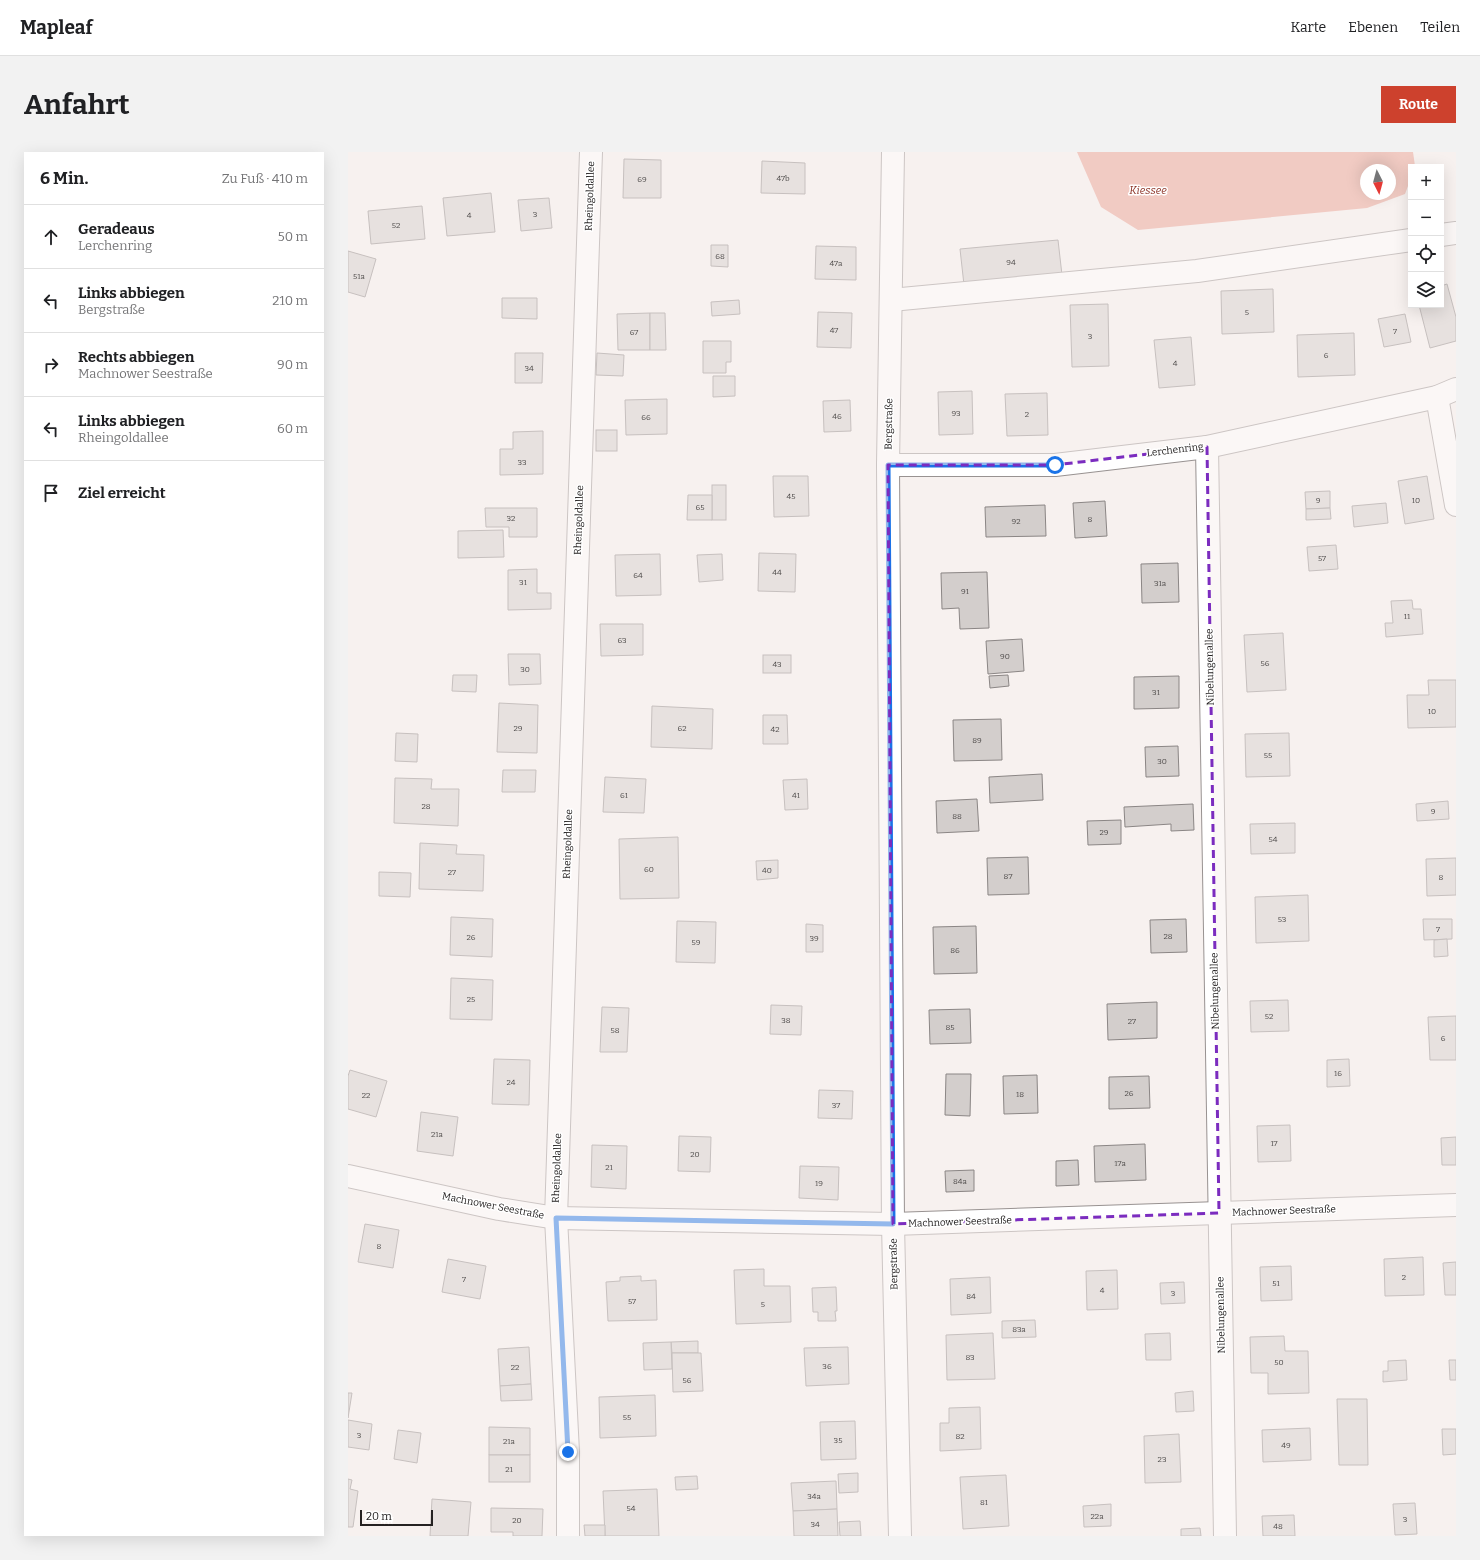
<!DOCTYPE html>
<html lang="de">
<head>
<meta charset="utf-8">
<style>
	body { margin:0; font-family:Bitter,serif; background:#f2f2f2; color:#202124 }
	.controls { position:absolute; right:12px; top:12px; display:grid; overflow:hidden; border-radius:0px; box-shadow:0 4px 16px #0002 }
	.controls button { width:36px; height:36px; display:grid; place-items:center; padding:0; border:0; border-bottom:1px solid #e0e0e0; background:#fff; color:#202124; font:20px sans-serif }
	.compass { position:absolute; left:1012px; top:12px; width:36px; height:36px; border-radius:50%; background:#fff; box-shadow:0 4px 16px #0002; rotate:174deg }
	.scale { position:absolute; left:12px; bottom:10px; width:73px; box-sizing:border-box; padding-left:4px; border:2px solid #252222; border-top:0; font-size:11px; line-height:14px; white-space:nowrap; color:#252222; -webkit-text-stroke:3px #fff; paint-order:stroke }
	.stop { position:absolute; width:12px; height:12px; margin:-9px; border:3px solid #1a73e8; border-radius:50%; background:#fff }
	.stop.end { background:#1a73e8; border-color:#fff; box-shadow:0 1px 4px #0008 }
	.list { margin:0; padding:0; list-style:none }
	h2 { display:flex; justify-content:space-between; align-items:center; height:52px; margin:0; padding:0 16px; font-size:17px }
	h2 small { font-size:13px; font-weight:400; color:#757577 }
	.list li { display:grid; grid-template-columns:26px 1fr auto; gap:12px; align-items:center; box-sizing:border-box; height:64px; padding:0 16px; border-top:1px solid #e0e0e0 }
	.list b { display:block; font-size:15px; white-space:nowrap }
	.list p { margin:0; font-size:13px; white-space:nowrap; color:#757577 }
	.list em { font-size:13px; font-style:normal; color:#757577 }
	.icon { flex:none; width:22px; height:22px; fill:none; stroke:currentColor; stroke-width:2; stroke-linecap:round; stroke-linejoin:round }
	.map { position:relative; flex:none; width:1108px; height:1384px; overflow:hidden; border-radius:0px }
	header { display:flex; align-items:center; gap:24px; box-sizing:border-box; height:56px; padding:0 20px; background:#fff; border-bottom:1px solid #e0e0e0 }
	header strong { font-size:19px }
	nav { display:flex; gap:22px; margin-inline-start:auto; font-size:14px }
	.intro { display:flex; align-items:center; justify-content:space-between; box-sizing:border-box; height:96px; padding:0 24px }
	h1 { margin:0; font-size:28px }
	.button { padding:10px 18px; border-radius:0px; background:#cd412d; color:#fff; font-size:14px; font-weight:700 }
	main { display:flex; gap:24px; padding:0 24px }
	aside { flex:1; background:#fff; border-radius:0px; box-shadow:0 4px 16px #0002 }
	.map>svg:first-child { display:block }
	.water { fill:#e89d8f; fill-rule:evenodd }
	.building { fill:#d3cecc; stroke:#8b8685 }
	.lines { fill:none; stroke-linecap:round; stroke-linejoin:round }
	.minor-casing { stroke:#989291; stroke-width:24 }
	.minor { stroke:#fff; stroke-width:22 }
	.route { stroke:#1a73e8; stroke-width:5 }
	.marked { fill:none; stroke:#7b2cbf; stroke-width:3; stroke-dasharray:8 5; stroke-linejoin:round }
	.labels { text-anchor:middle; dominant-baseline:central; stroke-width:3; stroke-linejoin:round; paint-order:stroke }
	.number-label { font-size:8px; fill:#504d4c }
	.street-label { font-size:10px; fill:#252222; stroke:#fff }
	.water-label { font-size:11px; font-style:italic; fill:#8d3427; stroke:#fff }
</style>
</head>
<body>
<header>
<strong>Mapleaf</strong>
<nav><a>Karte</a><a>Ebenen</a><a>Teilen</a></nav>
</header>
<div class="intro"><h1>Anfahrt</h1><a class="button">Route</a></div>
<main>
<aside>
<h2>6 Min.<small>Zu Fuß · 410 m</small></h2>
<ul class="list">
<li><svg class="icon" aria-label="ahead" viewBox="0 0 24 24"><path d="M12 20V5M6 11l6-6 6 6"/></svg><div><b>Geradeaus</b><p>Lerchenring</p></div><em>50 m</em></li>
<li><svg class="icon" aria-label="left" viewBox="0 0 24 24"><path d="M17 20v-9H6M10 6l-5 5 5 5"/></svg><div><b>Links abbiegen</b><p>Bergstraße</p></div><em>210 m</em></li>
<li><svg class="icon" aria-label="right" viewBox="0 0 24 24"><path d="M7 20v-9h11M14 6l5 5-5 5"/></svg><div><b>Rechts abbiegen</b><p>Machnower Seestraße</p></div><em>90 m</em></li>
<li><svg class="icon" aria-label="left" viewBox="0 0 24 24"><path d="M17 20v-9H6M10 6l-5 5 5 5"/></svg><div><b>Links abbiegen</b><p>Rheingoldallee</p></div><em>60 m</em></li>
<li><svg class="icon" aria-label="arrive" viewBox="0 0 24 24"><path d="M6 21V4h12l-3 4 3 4H6"/></svg><div><b>Ziel erreicht</b></div></li>
</ul>
</aside>
<div class="map">
<svg width="1108" height="1384" viewBox="0 0 1108 1384">
	<rect width="100%" height="100%" fill="#f7f1ef"/>
	<path class="water" d="M729,0H1065L1067,14L1063,15V26L1057,42L1019,56L790,78L753,55ZM1018,18H1042V42H1018Z"/>
	<g class="building">
		<polygon points="276,7 313,8 313,46 275,46"/>
		<polygon points="414,9 457,11 457,42 413,41"/>
		<polygon points="143,41 147,80 99,84 95,46"/>
		<polygon points="201,46 204,76 173,79 170,48"/>
		<polygon points="74,54 77,87 23,92 20,59"/>
		<polygon points="710,88 714,123 616,133 612,97"/>
		<polygon points="363,93 380,93 380,115 363,114"/>
		<polygon points="468,94 508,95 508,128 467,127"/>
		<polygon points="0,99 28,107 17,145 0,140"/>
		<polygon points="1099,132 1108,165 1108,189 1082,196 1071,153 1093,153 1093,134"/>
		<polygon points="925,137 926,180 874,182 873,139"/>
		<polygon points="154,146 189,146 189,167 154,166"/>
		<polygon points="391,148 392,162 364,164 363,150"/>
		<polygon points="760,152 761,214 724,215 722,153"/>
		<polygon points="470,160 504,161 503,196 469,195"/>
		<polygon points="302,161 302,198 270,198 269,162"/>
		<polygon points="302,161 317,161 318,198 302,198"/>
		<polygon points="1057,162 1063,190 1036,195 1030,167"/>
		<polygon points="1006,181 1007,223 950,225 949,183"/>
		<polygon points="843,185 847,233 811,236 806,188"/>
		<polygon points="355,189 383,189 383,210 378,210 378,221 355,221"/>
		<polygon points="167,201 195,201 194,231 167,231"/>
		<polygon points="249,201 276,203 275,224 248,223"/>
		<polygon points="365,224 387,224 387,244 365,245"/>
		<polygon points="624,239 625,282 591,283 590,240"/>
		<polygon points="699,241 700,283 659,284 657,242"/>
		<polygon points="319,247 319,282 278,283 277,248"/>
		<polygon points="502,248 503,279 476,280 475,249"/>
		<rect x="248" y="278" width="21" height="21"/>
		<polygon points="195,279 195,322 152,323 152,297 165,297 165,280"/>
		<polygon points="425,324 460,324 461,364 426,365"/>
		<polygon points="1079,324 1086,367 1057,372 1050,329"/>
		<rect x="364" y="333" width="14" height="35"/>
		<polygon points="982,339 982,356 958,357 957,340"/>
		<polygon points="340,343 364,343 364,368 339,368"/>
		<polygon points="757,349 759,384 727,386 725,351"/>
		<polygon points="1038,351 1040,371 1006,375 1004,354"/>
		<polygon points="697,353 698,384 638,385 637,355"/>
		<polygon points="137,356 189,356 189,385 161,385 161,375 138,375"/>
		<polygon points="982,356 983,367 958,368 958,357"/>
		<polygon points="155,378 156,405 110,406 110,379"/>
		<polygon points="988,393 990,417 961,419 959,395"/>
		<polygon points="411,401 448,402 447,440 410,439"/>
		<polygon points="312,402 313,443 268,444 267,403"/>
		<polygon points="374,402 375,428 351,430 349,403"/>
		<polygon points="830,411 831,450 794,451 793,412"/>
		<polygon points="189,417 189,441 203,441 203,457 160,458 160,418"/>
		<polygon points="639,420 641,476 612,477 611,456 594,457 593,421"/>
		<polygon points="1064,448 1065,457 1073,457 1075,482 1038,485 1037,471 1045,471 1043,449"/>
		<polygon points="252,472 295,472 295,503 253,504"/>
		<polygon points="935,481 938,538 899,540 896,483"/>
		<polygon points="674,487 676,519 640,522 638,489"/>
		<polygon points="160,502 192,502 193,532 161,533"/>
		<rect x="415" y="503" width="28" height="18"/>
		<polygon points="105,523 129,523 128,540 104,539"/>
		<polygon points="660,523 661,534 642,536 641,524"/>
		<polygon points="831,524 831,556 786,557 786,525"/>
		<polygon points="1080,528 1108,528 1108,575 1060,576 1059,543 1081,543"/>
		<polygon points="151,551 190,553 189,601 149,600"/>
		<polygon points="304,554 365,557 364,597 303,595"/>
		<polygon points="415,563 439,563 440,592 415,592"/>
		<polygon points="653,567 654,608 606,609 605,568"/>
		<polygon points="48,581 70,582 69,610 47,609"/>
		<polygon points="941,581 942,624 898,625 897,582"/>
		<polygon points="830,594 831,624 798,625 797,595"/>
		<polygon points="155,618 188,618 187,640 154,640"/>
		<polygon points="694,622 695,648 642,651 641,625"/>
		<polygon points="257,625 298,627 296,661 255,660"/>
		<polygon points="47,626 84,627 83,637 111,637 110,674 46,671"/>
		<polygon points="459,627 460,657 437,658 435,628"/>
		<polygon points="629,647 631,679 589,681 588,649"/>
		<polygon points="1100,649 1101,667 1069,669 1068,652"/>
		<polygon points="845,652 846,678 823,679 823,672 777,675 776,655"/>
		<polygon points="773,668 773,692 740,693 739,669"/>
		<polygon points="947,671 947,701 903,702 902,672"/>
		<polygon points="330,685 331,746 272,747 271,687"/>
		<polygon points="72,691 109,693 108,702 136,703 135,739 71,737"/>
		<polygon points="680,705 681,742 640,743 639,706"/>
		<polygon points="1108,706 1108,743 1079,744 1078,707"/>
		<polygon points="430,708 430,726 409,728 408,709"/>
		<polygon points="31,720 63,721 62,745 31,744"/>
		<polygon points="960,743 961,789 908,791 907,745"/>
		<polygon points="103,765 145,767 144,805 102,803"/>
		<polygon points="838,767 839,800 803,801 802,768"/>
		<polygon points="1075,767 1104,767 1104,787 1076,788"/>
		<polygon points="329,769 368,770 367,811 328,810"/>
		<polygon points="458,772 475,773 475,800 458,800"/>
		<polygon points="628,774 629,821 586,822 585,775"/>
		<polygon points="1099,787 1100,804 1086,805 1086,788"/>
		<polygon points="103,826 145,828 144,868 102,867"/>
		<polygon points="940,848 941,879 903,880 902,849"/>
		<polygon points="809,850 809,886 760,888 759,852"/>
		<polygon points="423,853 454,854 453,883 422,882"/>
		<polygon points="254,855 281,856 279,900 252,900"/>
		<polygon points="622,857 623,891 582,892 581,858"/>
		<polygon points="1108,864 1108,908 1082,908 1080,865"/>
		<polygon points="146,907 182,908 181,953 144,952"/>
		<polygon points="1001,907 1002,934 979,935 979,908"/>
		<polygon points="2,918 39,929 28,965 0,957 0,924"/>
		<polygon points="598,922 623,922 622,964 597,963"/>
		<polygon points="689,923 690,961 656,962 655,924"/>
		<polygon points="801,924 802,956 761,957 761,925"/>
		<polygon points="471,938 505,939 504,967 470,966"/>
		<polygon points="73,960 110,965 105,1004 69,999"/>
		<polygon points="942,973 943,1009 910,1010 909,974"/>
		<polygon points="331,984 363,985 362,1020 330,1019"/>
		<polygon points="1108,985 1108,1013 1094,1013 1093,986"/>
		<polygon points="797,992 798,1028 747,1030 746,994"/>
		<polygon points="244,993 279,994 278,1037 243,1035"/>
		<polygon points="730,1008 731,1033 708,1034 708,1009"/>
		<polygon points="452,1014 491,1015 490,1048 451,1046"/>
		<polygon points="626,1018 626,1039 598,1040 597,1019"/>
		<polygon points="17,1072 51,1078 45,1116 10,1110"/>
		<polygon points="1075,1105 1076,1143 1037,1144 1036,1107"/>
		<polygon points="100,1107 138,1114 132,1147 94,1140"/>
		<polygon points="1108,1110 1108,1143 1097,1143 1095,1111"/>
		<polygon points="943,1114 944,1148 913,1149 912,1115"/>
		<polygon points="416,1117 416,1134 442,1134 443,1170 388,1172 386,1118"/>
		<polygon points="769,1118 770,1157 739,1158 738,1119"/>
		<polygon points="293,1124 293,1129 308,1128 309,1168 260,1169 258,1130 272,1129 272,1125"/>
		<polygon points="642,1125 643,1161 603,1163 602,1127"/>
		<polygon points="836,1130 837,1151 813,1152 812,1131"/>
		<polygon points="488,1135 489,1159 487,1159 488,1169 470,1169 470,1160 465,1160 464,1136"/>
		<polygon points="687,1168 688,1185 654,1186 654,1169"/>
		<polygon points="645,1181 647,1227 599,1228 598,1183"/>
		<polygon points="822,1181 823,1208 798,1208 797,1182"/>
		<polygon points="936,1184 937,1199 960,1199 961,1241 920,1242 920,1221 903,1221 902,1185"/>
		<polygon points="350,1189 350,1201 324,1201 323,1190"/>
		<polygon points="323,1190 324,1217 296,1218 295,1191"/>
		<polygon points="181,1195 183,1232 152,1234 150,1197"/>
		<polygon points="500,1195 501,1232 458,1234 456,1196"/>
		<polygon points="324,1201 353,1201 355,1239 325,1240"/>
		<polygon points="1058,1208 1059,1228 1035,1230 1035,1219 1040,1219 1040,1209"/>
		<polygon points="1101,1208 1108,1208 1108,1228 1102,1228"/>
		<polygon points="183,1232 184,1248 153,1249 152,1234"/>
		<polygon points="845,1239 846,1259 828,1260 827,1241"/>
		<polygon points="0,1241 4,1241 0,1266"/>
		<polygon points="307,1243 308,1284 252,1286 251,1245"/>
		<polygon points="989,1247 1019,1247 1020,1313 991,1313"/>
		<polygon points="632,1255 633,1297 592,1299 592,1271 601,1271 601,1256"/>
		<polygon points="0,1268 24,1272 21,1298 0,1295"/>
		<polygon points="507,1269 508,1307 473,1308 472,1270"/>
		<polygon points="141,1275 182,1276 182,1303 141,1303"/>
		<polygon points="962,1276 963,1308 915,1310 914,1278"/>
		<polygon points="1094,1277 1108,1277 1108,1302 1095,1303"/>
		<polygon points="50,1278 73,1281 69,1311 46,1307"/>
		<polygon points="831,1282 833,1330 797,1331 796,1284"/>
		<rect x="141" y="1303" width="41" height="27"/>
		<polygon points="510,1321 510,1340 491,1341 490,1322"/>
		<polygon points="658,1323 661,1374 615,1377 612,1325"/>
		<polygon points="349,1324 350,1337 328,1338 327,1325"/>
		<polygon points="0,1327 4,1328 2,1337 10,1339 5,1375 0,1375"/>
		<polygon points="488,1329 489,1357 445,1359 443,1331"/>
		<polygon points="309,1337 311,1384 257,1384 255,1339"/>
		<polygon points="84,1347 123,1350 120,1384 82,1384"/>
		<polygon points="1067,1351 1069,1382 1047,1383 1045,1352"/>
		<polygon points="763,1352 763,1374 736,1375 735,1354"/>
		<polygon points="143,1356 195,1357 194,1384 165,1384 165,1380 143,1380"/>
		<polygon points="489,1357 490,1384 446,1384 445,1359"/>
		<polygon points="946,1363 947,1384 915,1384 914,1364"/>
		<polygon points="512,1369 513,1384 492,1384 491,1370"/>
		<polygon points="236,1373 257,1373 257,1384 237,1384"/>
		<polygon points="852,1376 853,1384 833,1384 833,1377"/>
	</g>
	<g class="lines">
		<g class="minor-casing">
			<g id="minor">
				<polyline points="545,0 540,313 545,1072 552,1384"/>
				<polyline points="1093,83 1108,81"/>
				<polyline points="543,148 849,119 1063,88"/>
				<polyline points="1089,245 1108,353"/>
				<polyline points="859,295 877,1384"/>
				<polyline points="540,313 707,313 859,295 1089,245 1108,237"/>
				<polyline points="0,1024 151,1057 208,1066 545,1072 1108,1053"/>
				<polyline points="220,1384 220,1300 208,1066 243,0"/>
			</g>
		</g>
		<use href="#minor" class="minor"/>
	</g>
	<g class="lines">
		<polyline class="route" points="220,1300 208,1066 545,1072 540,313 707,313"/>
	</g>
	<path d="M0 0H1108V1384H0ZM859,295L871,1061L545,1072L540,313H707Z" fill="#f7f1ef" fill-opacity=".55" fill-rule="evenodd"/>
	<path class="marked" d="M859,295L871,1061L545,1072L540,313H707Z"/>
	<g class="labels">
		<g class="number-label">
			<text x="435" y="26">47b</text>
			<text x="294" y="27">69</text>
			<text x="187" y="62">3</text>
			<text x="121" y="63">4</text>
			<text x="48" y="73">52</text>
			<text x="372" y="104">68</text>
			<text x="663" y="110">94</text>
			<text x="488" y="111">47a</text>
			<text x="11" y="124">51a</text>
			<text x="899" y="160">5</text>
			<text x="486" y="178">47</text>
			<text x="1047" y="179">7</text>
			<text x="286" y="180">67</text>
			<text x="742" y="184">3</text>
			<text x="978" y="203">6</text>
			<text x="827" y="211">4</text>
			<text x="181" y="216">34</text>
			<text x="608" y="261">93</text>
			<text x="679" y="262">2</text>
			<text x="489" y="264">46</text>
			<text x="298" y="265">66</text>
			<text x="174" y="310">33</text>
			<text x="443" y="344">45</text>
			<text x="970" y="348">9</text>
			<text x="1068" y="348">10</text>
			<text x="352" y="355">65</text>
			<text x="163" y="366">32</text>
			<text x="742" y="367">8</text>
			<text x="668" y="369">92</text>
			<text x="974" y="406">57</text>
			<text x="429" y="420">44</text>
			<text x="290" y="423">64</text>
			<text x="175" y="430">31</text>
			<text x="812" y="431">31a</text>
			<text x="617" y="439">91</text>
			<text x="1059" y="464">11</text>
			<text x="274" y="488">63</text>
			<text x="657" y="504">90</text>
			<text x="917" y="511">56</text>
			<text x="429" y="512">43</text>
			<text x="177" y="517">30</text>
			<text x="808" y="540">31</text>
			<text x="1084" y="559">10</text>
			<text x="170" y="576">29</text>
			<text x="334" y="576">62</text>
			<text x="427" y="577">42</text>
			<text x="629" y="588">89</text>
			<text x="920" y="603">55</text>
			<text x="814" y="609">30</text>
			<text x="276" y="643">61</text>
			<text x="448" y="643">41</text>
			<text x="78" y="654">28</text>
			<text x="1085" y="659">9</text>
			<text x="609" y="664">88</text>
			<text x="756" y="680">29</text>
			<text x="925" y="687">54</text>
			<text x="301" y="717">60</text>
			<text x="419" y="718">40</text>
			<text x="104" y="720">27</text>
			<text x="660" y="724">87</text>
			<text x="1093" y="725">8</text>
			<text x="934" y="767">53</text>
			<text x="1090" y="777">7</text>
			<text x="820" y="784">28</text>
			<text x="123" y="785">26</text>
			<text x="466" y="786">39</text>
			<text x="348" y="790">59</text>
			<text x="607" y="798">86</text>
			<text x="123" y="847">25</text>
			<text x="921" y="864">52</text>
			<text x="438" y="868">38</text>
			<text x="784" y="869">27</text>
			<text x="602" y="875">85</text>
			<text x="267" y="878">58</text>
			<text x="1095" y="886">6</text>
			<text x="990" y="921">16</text>
			<text x="163" y="930">24</text>
			<text x="781" y="941">26</text>
			<text x="672" y="942">18</text>
			<text x="18" y="943">22</text>
			<text x="488" y="953">37</text>
			<text x="89" y="982">21a</text>
			<text x="926" y="991">17</text>
			<text x="347" y="1002">20</text>
			<text x="772" y="1011">17a</text>
			<text x="261" y="1015">21</text>
			<text x="612" y="1029">84a</text>
			<text x="471" y="1031">19</text>
			<text x="31" y="1094">8</text>
			<text x="1056" y="1125">2</text>
			<text x="116" y="1127">7</text>
			<text x="928" y="1131">51</text>
			<text x="754" y="1138">4</text>
			<text x="825" y="1141">3</text>
			<text x="623" y="1144">84</text>
			<text x="284" y="1149">57</text>
			<text x="415" y="1152">5</text>
			<text x="671" y="1177">83a</text>
			<text x="622" y="1205">83</text>
			<text x="931" y="1210">50</text>
			<text x="479" y="1214">36</text>
			<text x="167" y="1215">22</text>
			<text x="339" y="1228">56</text>
			<text x="279" y="1265">55</text>
			<text x="11" y="1283">3</text>
			<text x="612" y="1284">82</text>
			<text x="490" y="1288">35</text>
			<text x="161" y="1289">21a</text>
			<text x="938" y="1293">49</text>
			<text x="814" y="1307">23</text>
			<text x="161" y="1317">21</text>
			<text x="466" y="1344">34a</text>
			<text x="636" y="1350">81</text>
			<text x="283" y="1356">54</text>
			<text x="749" y="1364">22a</text>
			<text x="1057" y="1367">3</text>
			<text x="169" y="1368">20</text>
			<text x="467" y="1372">34</text>
			<text x="930" y="1374">48</text>
		</g>
		<g class="street-label">
			<text transform="translate(242 44) rotate(-88)">Rheingoldallee</text>
			<text transform="translate(541 272) rotate(-89)">Bergstraße</text>
			<text transform="translate(827 298) rotate(-7)">Lerchenring</text>
			<text transform="translate(231 368) rotate(-88)">Rheingoldallee</text>
			<text transform="translate(862 515) rotate(-91)">Nibelungenallee</text>
			<text transform="translate(220 692) rotate(-88)">Rheingoldallee</text>
			<text transform="translate(867 839) rotate(-91)">Nibelungenallee</text>
			<text transform="translate(209 1016) rotate(-88)">Rheingoldallee</text>
			<text transform="translate(145 1054) rotate(11)">Machnower Seestraße</text>
			<text transform="translate(936 1059) rotate(-2)">Machnower Seestraße</text>
			<text transform="translate(612 1070) rotate(-2)">Machnower Seestraße</text>
			<text transform="translate(546 1112) rotate(-91)">Bergstraße</text>
			<text transform="translate(873 1163) rotate(-91)">Nibelungenallee</text>
		</g>
		<g class="water-label">
			<text x="800" y="38">Kiessee</text>
		</g>
	</g>
</svg>
<div class="controls">
<button>+</button>
<button>−</button>
<button><svg class="icon" aria-label="locate" viewBox="0 0 24 24"><circle cx="12" cy="12" r="6"/><path d="M12 2v4M12 18v4M2 12h4M18 12h4"/></svg></button>
<button><svg class="icon" aria-label="layers" viewBox="0 0 24 24"><path d="M12 4l9 5-9 5-9-5zM3 14l9 5 9-5"/></svg></button>
</div>
<svg class="compass" viewBox="-18 -18 36 36"><path d="M0-13l5 13h-10z" fill="#e53935"/><path d="M0 13l5-13h-10z" fill="#757577"/></svg>
<div class="scale">20 m</div>
<div class="stop" style="left:707px;top:313px"></div>
<div class="stop end" style="left:220px;top:1300px"></div>
</div>
</main>
</body>
</html>
